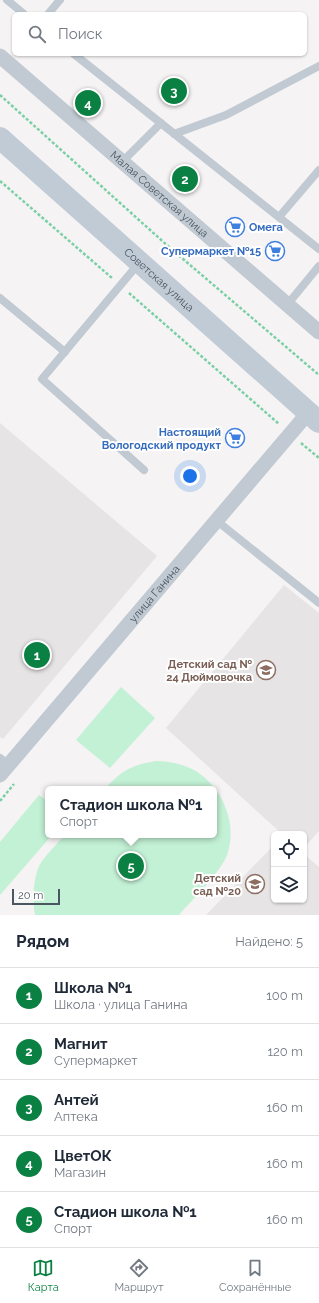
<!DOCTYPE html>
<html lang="ru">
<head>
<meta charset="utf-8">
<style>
	body { margin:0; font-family:Raleway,sans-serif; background:#f2f2f3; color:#1f2937 }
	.controls { position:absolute; right:12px; bottom:12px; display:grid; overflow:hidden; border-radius:6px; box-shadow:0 1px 3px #0004 }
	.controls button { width:36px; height:36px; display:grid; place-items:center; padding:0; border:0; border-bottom:1px solid #e0e1e3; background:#fff; color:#1f2937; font:20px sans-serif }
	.scale { position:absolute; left:12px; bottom:10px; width:48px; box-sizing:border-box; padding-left:4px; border:2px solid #4a5661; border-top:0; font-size:11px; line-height:14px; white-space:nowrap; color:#4a5661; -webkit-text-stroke:3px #fff; paint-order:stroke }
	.you { position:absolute; left:190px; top:476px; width:14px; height:14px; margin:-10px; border:3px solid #fff; border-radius:50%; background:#1a73e8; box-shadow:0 0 0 6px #1a73e833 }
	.badge { display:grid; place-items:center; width:26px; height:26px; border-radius:50%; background:#0b8043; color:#fff; font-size:13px; font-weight:700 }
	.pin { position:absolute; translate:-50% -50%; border:2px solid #fff; box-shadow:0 1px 4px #0006 }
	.popup { position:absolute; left:45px; top:786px; width:172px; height:52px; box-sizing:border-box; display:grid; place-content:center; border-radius:6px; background:#fff; filter:drop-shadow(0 1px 3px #0005); font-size:13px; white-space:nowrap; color:#747a83 }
	.popup b { font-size:15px; color:#1f2937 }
	.popup::after { content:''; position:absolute; left:50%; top:100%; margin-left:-8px; border:8px solid transparent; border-top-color:#fff }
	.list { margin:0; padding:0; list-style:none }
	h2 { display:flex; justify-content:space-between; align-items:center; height:52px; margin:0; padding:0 16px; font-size:17px }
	h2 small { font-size:13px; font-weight:400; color:#747a83 }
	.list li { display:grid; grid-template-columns:26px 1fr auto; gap:12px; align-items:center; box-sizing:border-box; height:56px; padding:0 16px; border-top:1px solid #e0e1e3 }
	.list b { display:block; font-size:15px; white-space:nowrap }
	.list p { margin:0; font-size:13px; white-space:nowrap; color:#747a83 }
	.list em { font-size:13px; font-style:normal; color:#747a83 }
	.icon { flex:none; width:22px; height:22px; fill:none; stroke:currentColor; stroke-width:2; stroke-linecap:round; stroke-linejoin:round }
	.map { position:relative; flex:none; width:319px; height:915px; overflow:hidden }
	.search { position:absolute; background:#fff; box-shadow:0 1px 3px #0004; left:12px; right:12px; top:12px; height:44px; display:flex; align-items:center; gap:10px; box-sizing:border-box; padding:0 14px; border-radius:6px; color:#747a83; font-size:15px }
	.sheet { height:332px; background:#fff }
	nav { display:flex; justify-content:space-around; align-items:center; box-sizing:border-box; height:56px; border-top:1px solid #e0e1e3; background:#fff; font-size:11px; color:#747a83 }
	nav a { display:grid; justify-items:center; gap:2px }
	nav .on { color:#0b8043 }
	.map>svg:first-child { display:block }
	.education { fill:#e6e4e5 }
	.pitch { fill:#c3f1d5 }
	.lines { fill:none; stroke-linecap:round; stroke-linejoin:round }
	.path { stroke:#7ad0a6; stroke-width:2.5; stroke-dasharray:3 2; stroke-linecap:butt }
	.service { stroke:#c1cad2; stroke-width:8 }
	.minor { stroke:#c1cad2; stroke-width:15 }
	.secondary { stroke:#c1cbd6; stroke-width:22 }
	.labels { text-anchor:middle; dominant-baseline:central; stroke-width:4; stroke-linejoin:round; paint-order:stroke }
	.street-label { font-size:11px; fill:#4a5661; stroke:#fff }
	.shop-label { font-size:11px; font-weight:bold; fill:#366cbe; stroke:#fff; text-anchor:end }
	.education-label { font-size:11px; font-weight:bold; fill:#785e54; stroke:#fff; text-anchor:end }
</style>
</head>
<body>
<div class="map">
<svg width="319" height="915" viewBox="0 0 319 915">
	<rect width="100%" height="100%" fill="#f5f3f3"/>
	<g class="education">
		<polygon points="0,423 157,556 3,739 0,737"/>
		<polygon points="284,585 319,613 319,831 304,848 304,834 282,834 166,728"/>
		<polygon points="274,845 274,900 304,900 304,854 319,867 319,915 206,915"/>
	</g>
	<g class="pitch">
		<polygon points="121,687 155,718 110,768 76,740"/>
		<path d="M156,761C169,761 182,764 194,770C223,787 238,824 227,855C220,873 192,900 179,915H35C32,900 33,874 42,861C49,852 57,843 65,835H214V789H105C122,770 132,765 156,761Z"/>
		<polygon points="39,795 48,802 48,835 52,835 0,895 0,842"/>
	</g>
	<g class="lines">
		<g class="path">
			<polyline points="0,95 169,247 319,375"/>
			<polyline points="0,181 112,278"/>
			<polyline points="129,293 279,424"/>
			<polyline points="301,443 319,458"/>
			<polyline points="0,801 14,784"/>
		</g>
		<g class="service">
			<polyline points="7,0 24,14"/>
			<polyline points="48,14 60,0"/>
			<polyline points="74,54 319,249"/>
			<polyline points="174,134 226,115 319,66"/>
			<polyline points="122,162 161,123"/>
			<polyline points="279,217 319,170"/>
			<polyline points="139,263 42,379 144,470"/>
			<polyline points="0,298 65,352"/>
			<polyline points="287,305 319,266"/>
			<polyline points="217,521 319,603"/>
			<polyline points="0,758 9,765"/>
		</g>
		<g class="minor">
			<path id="s1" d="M0,56L319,332"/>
			<path id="s2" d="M0,775L308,413"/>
		</g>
		<path class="secondary" id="s3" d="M0,138L319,422"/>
	</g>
	<defs>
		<g id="supermarket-ring" transform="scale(1)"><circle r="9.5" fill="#fff" stroke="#3f7fe0" stroke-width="1.5"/><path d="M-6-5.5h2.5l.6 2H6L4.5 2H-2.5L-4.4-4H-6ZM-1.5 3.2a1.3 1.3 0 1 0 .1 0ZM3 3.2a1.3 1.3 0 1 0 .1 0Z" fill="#3f7fe0"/></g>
		<g id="school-ring" transform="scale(1)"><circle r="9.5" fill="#fff" stroke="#8d6e63" stroke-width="1.5"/><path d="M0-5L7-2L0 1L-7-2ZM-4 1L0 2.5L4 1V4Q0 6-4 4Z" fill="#8d6e63"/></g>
	</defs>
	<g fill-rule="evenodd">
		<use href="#supermarket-ring" x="235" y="227"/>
		<use href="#supermarket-ring" x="275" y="251"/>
		<use href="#supermarket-ring" x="235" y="438"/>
		<use href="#school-ring" x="266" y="670"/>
		<use href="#school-ring" x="255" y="884"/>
	</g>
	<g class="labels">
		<g class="street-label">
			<text stroke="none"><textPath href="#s1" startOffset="211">Малая Советская улица</textPath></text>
			<text stroke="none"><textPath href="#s3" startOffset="213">Советская улица</textPath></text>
			<text stroke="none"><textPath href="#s2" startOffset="238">улица Ганина</textPath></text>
		</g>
		<g class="shop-label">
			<text x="249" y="227" text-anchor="start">Омега</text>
			<text x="261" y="251">Супермаркет №15</text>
			<text x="221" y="432">Настоящий<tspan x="221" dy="13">Вологодский продукт</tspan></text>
		</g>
		<g class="education-label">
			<text x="252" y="664">Детский сад №<tspan x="252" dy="13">24 Дюймовочка</tspan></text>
			<text x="241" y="878">Детский<tspan x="241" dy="13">сад №20</tspan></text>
		</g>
	</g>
</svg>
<div class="controls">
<button><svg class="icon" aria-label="locate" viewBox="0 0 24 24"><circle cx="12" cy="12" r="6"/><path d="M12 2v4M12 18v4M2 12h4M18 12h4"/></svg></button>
<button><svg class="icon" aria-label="layers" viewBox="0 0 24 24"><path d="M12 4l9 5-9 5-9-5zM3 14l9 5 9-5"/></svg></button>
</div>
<div class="scale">20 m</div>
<div class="you"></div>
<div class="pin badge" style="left:37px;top:655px">1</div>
<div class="pin badge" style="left:185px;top:179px">2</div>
<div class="pin badge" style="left:174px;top:91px">3</div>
<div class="pin badge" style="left:88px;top:103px">4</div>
<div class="pin badge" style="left:131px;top:866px">5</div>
<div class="popup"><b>Стадион школа №1</b>Спорт</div>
<div class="search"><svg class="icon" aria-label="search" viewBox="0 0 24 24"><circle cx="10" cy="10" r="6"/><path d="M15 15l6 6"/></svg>Поиск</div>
</div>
<section class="sheet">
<h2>Рядом<small>Найдено: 5</small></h2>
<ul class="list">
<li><span class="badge">1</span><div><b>Школа №1</b><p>Школа · улица Ганина</p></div><em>100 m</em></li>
<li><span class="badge">2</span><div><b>Магнит</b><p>Супермаркет</p></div><em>120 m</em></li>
<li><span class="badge">3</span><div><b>Антей</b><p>Аптека</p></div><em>160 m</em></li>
<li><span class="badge">4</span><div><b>ЦветОК</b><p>Магазин</p></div><em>160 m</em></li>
<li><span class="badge">5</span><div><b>Стадион школа №1</b><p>Спорт</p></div><em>160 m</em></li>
</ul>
</section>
<nav>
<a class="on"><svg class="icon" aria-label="map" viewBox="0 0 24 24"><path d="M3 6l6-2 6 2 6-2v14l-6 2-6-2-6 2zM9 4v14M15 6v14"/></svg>Карта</a>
<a><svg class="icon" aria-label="directions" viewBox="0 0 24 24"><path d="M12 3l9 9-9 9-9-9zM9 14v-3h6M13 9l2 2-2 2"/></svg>Маршрут</a>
<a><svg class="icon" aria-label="saved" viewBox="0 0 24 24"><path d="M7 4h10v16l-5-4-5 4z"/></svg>Сохранённые</a>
</nav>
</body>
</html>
